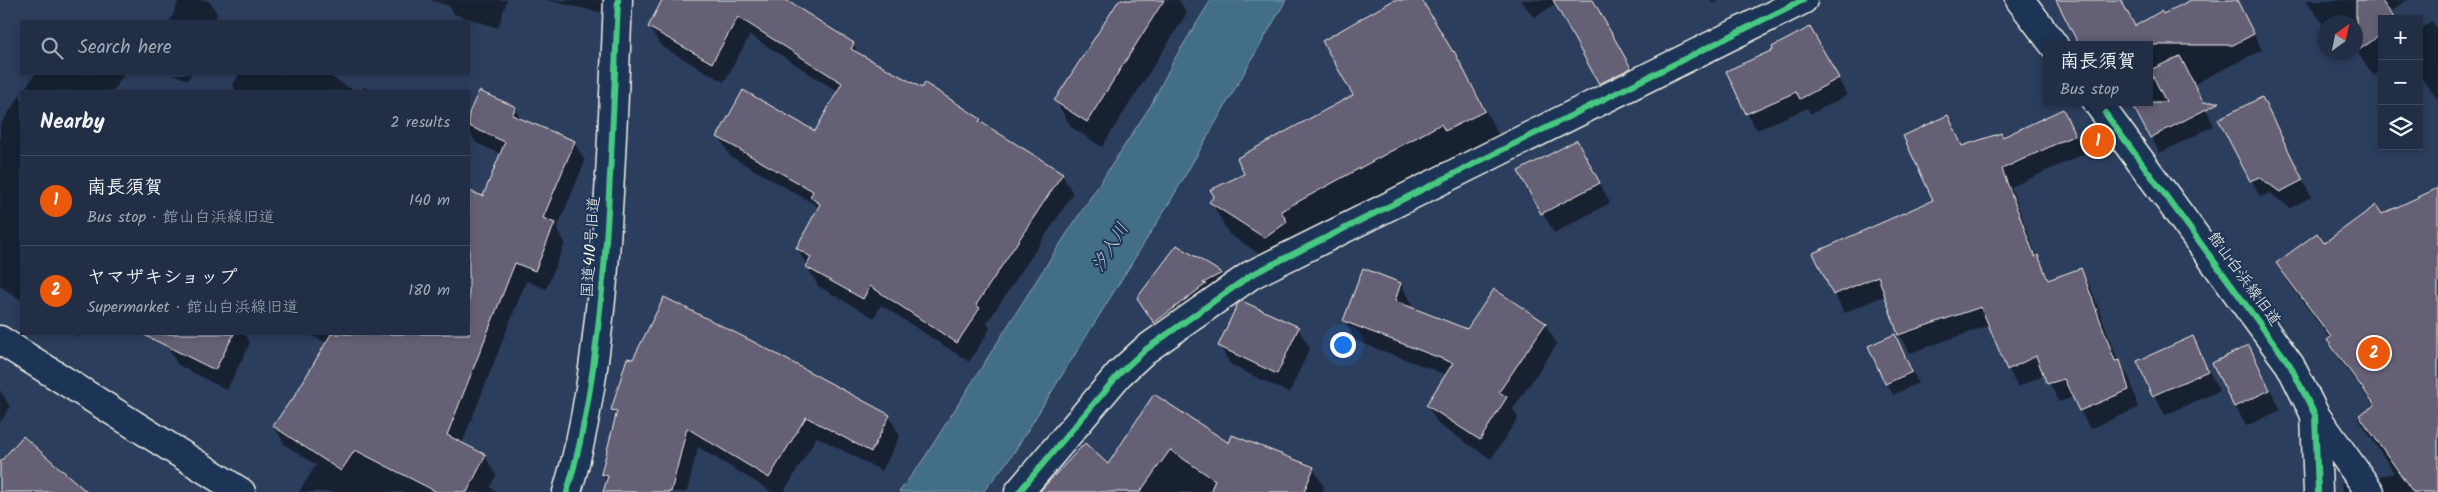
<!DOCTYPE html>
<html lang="en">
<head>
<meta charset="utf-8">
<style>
	body { margin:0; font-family:Kalam,"Klee One",sans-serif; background:#29364d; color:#f1f3f6 }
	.controls { position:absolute; right:15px; top:15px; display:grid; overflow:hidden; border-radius:0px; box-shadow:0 2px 8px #0003 }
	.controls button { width:45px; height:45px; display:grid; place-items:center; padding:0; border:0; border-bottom:1px solid #3e4a5f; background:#212e46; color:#f1f3f6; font:25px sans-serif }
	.compass { position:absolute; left:2318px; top:15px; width:45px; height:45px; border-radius:50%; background:#212e46; box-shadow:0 2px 8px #0003; rotate:33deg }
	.you { position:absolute; left:1342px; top:344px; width:18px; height:18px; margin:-12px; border:4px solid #fff; border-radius:50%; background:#1a73e8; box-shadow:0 0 0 8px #1a73e833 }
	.badge { display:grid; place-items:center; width:32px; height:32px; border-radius:50%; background:#ea580c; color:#fff; font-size:16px; font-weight:700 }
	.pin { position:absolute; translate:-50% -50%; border:2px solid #fff; box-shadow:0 1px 5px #0006 }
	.popup { position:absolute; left:2043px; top:41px; width:110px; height:65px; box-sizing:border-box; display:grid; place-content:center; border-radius:0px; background:#212e46; filter:drop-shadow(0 1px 4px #0005); font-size:16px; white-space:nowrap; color:#a2a8b3 }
	.popup b { font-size:19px; color:#f1f3f6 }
	.popup::after { content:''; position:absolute; left:50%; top:100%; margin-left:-10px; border:10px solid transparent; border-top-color:#212e46 }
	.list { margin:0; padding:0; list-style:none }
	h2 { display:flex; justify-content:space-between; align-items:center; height:65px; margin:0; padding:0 20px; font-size:21px }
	h2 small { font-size:16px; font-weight:400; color:#a2a8b3 }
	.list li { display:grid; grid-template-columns:32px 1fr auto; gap:15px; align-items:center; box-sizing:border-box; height:90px; padding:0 20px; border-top:1px solid #3e4a5f }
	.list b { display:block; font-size:19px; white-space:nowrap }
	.list p { margin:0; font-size:16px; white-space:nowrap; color:#a2a8b3 }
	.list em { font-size:16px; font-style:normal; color:#a2a8b3 }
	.icon { flex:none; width:28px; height:28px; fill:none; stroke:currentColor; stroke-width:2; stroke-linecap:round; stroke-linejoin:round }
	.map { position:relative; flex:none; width:2438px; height:492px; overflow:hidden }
	.search { position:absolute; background:#212e46; box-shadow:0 2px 8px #0003; left:20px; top:20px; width:450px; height:55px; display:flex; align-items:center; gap:12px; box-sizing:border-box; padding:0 18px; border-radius:0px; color:#a2a8b3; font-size:19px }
	.panel { position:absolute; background:#212e46; box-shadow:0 2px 8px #0003; left:20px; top:90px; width:450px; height:245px; border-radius:0px }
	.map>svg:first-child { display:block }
	.water { fill:#426e88; stroke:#89a2ae }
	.shadow { fill:#0007 }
	.building { fill:#666176; stroke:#f4f1e8 }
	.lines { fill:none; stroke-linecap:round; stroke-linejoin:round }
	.minor-casing { stroke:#f4f1e8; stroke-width:31 }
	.tertiary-casing { stroke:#f4f1e8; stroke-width:31 }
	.minor { stroke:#1d3557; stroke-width:28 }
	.tertiary { stroke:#1d3557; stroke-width:28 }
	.cycleway-casing { stroke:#1d3557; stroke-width:9 }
	.cycleway { stroke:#46c982; stroke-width:6 }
	.labels { text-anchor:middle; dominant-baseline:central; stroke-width:4; stroke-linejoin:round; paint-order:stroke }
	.street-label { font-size:16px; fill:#f4f1e8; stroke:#1d3557 }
	.water-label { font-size:18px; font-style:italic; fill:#b6c3c6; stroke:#1d3557 }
</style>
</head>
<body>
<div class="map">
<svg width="2438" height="492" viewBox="0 0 2438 492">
	<rect width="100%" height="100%" fill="#2c3e5d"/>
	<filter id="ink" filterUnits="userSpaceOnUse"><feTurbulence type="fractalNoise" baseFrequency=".02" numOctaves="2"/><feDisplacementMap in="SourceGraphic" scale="10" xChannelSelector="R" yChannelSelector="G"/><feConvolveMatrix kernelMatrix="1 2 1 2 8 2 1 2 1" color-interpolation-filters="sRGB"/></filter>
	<g filter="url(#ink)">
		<polygon class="water" points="1211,0 1286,0 1171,200 1011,457 983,492 899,492 923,460 1047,264 1151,105 1175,58"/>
		<g class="shadow">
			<polygon points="179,0 206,0 211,3 217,14 214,21 170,21"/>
			<polygon points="430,0 507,0 498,28 454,14 449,6"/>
			<polygon points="546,0 606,0 603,13"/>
			<polygon points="664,0 784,0 853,44 859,55 980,120 983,125 1062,174 1073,194 987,323 990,329 969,362 881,305 874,318 818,286 797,248 818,210 816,205 730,156 719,137 815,133 838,92 750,35 724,82 661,46 649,27"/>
			<polygon points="1116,0 1179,0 1187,13 1102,147 1071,127 1056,101 1118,4"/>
			<polygon points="1396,0 1421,0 1472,85 1503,143 1464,162 1460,155 1299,243 1284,270 1229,234 1211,202 1355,95"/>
			<polygon points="1521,0 1593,0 1645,94 1615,109 1556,3 1534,18"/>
			<polygon points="1710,0 1720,0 1713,4"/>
			<polygon points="2069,0 2121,0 2135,27 2194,0 2237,0 2262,50 2194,84 2214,126 2160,153 2131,102 2149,102 2149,45"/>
			<polygon points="2306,0 2407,0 2382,19 2382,70 2374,76 2356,50 2356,22 2326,22 2326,28"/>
			<polygon points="2432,21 2438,30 2438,100 2419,75 2419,30"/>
			<polygon points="1810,28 1847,95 1811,114 1807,108 1757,130 1747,113 1778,49"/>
			<polygon points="35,74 124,74 113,91 23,91"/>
			<polygon points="173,74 191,74 188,80"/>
			<polygon points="239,74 326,74 355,91 236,91 233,85"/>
			<polygon points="364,87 372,91 361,91"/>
			<polygon points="479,92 515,108 521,120 574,142 585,161 557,229 565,243 546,289 526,281 462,444 485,456 496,475 490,487 497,492 299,492 316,465 285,445 274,426 292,404 327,343 308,334 469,334 469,192 484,198 501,154 476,143 469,130 469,116"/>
			<polygon points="21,94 21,300 0,286 0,125"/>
			<polygon points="2063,111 2084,154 2011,187 2037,257 2050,281 2081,270 2091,288 2118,361 2130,379 2138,408 2090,429 2073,397 2059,402 2045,374 2018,387 2008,369 1990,325 1910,353 1899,335 1886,295 1844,313 1815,253 1935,201 1947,117 1963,147 2003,138"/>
			<polygon points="2271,115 2311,197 2290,208 2270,193 2260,197 2220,119"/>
			<polygon points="1588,161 1610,203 1554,233 1520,171"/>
			<polygon points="2438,189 2438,492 2387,492 2379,476 2394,473 2358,417 2374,406 2340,360 2328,340 2330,339 2289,283 2277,263 2324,245"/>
			<polygon points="1221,274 1232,293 1167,343 1139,298"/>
			<polygon points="1401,284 1412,304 1410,309 1467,330 1545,324 1557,344 1513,409 1518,418 1491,459 1439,425 1427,405 1447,375 1356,341 1344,321"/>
			<polygon points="1298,328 1310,348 1289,393 1231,365 1219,345"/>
			<polygon points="73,334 81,334 79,337"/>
			<polygon points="172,334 245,334 250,343 227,390 178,365 166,345"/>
			<polygon points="1894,335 1918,383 1893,395 1869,347"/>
			<polygon points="2192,338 2219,391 2165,415 2154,395"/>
			<polygon points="2248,346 2281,410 2246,426 2235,406"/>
			<polygon points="0,390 10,407 0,423"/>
			<polygon points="1154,396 1229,445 1313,468 1324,487 1322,492 1051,492 1108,466"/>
			<polygon points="613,410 889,416 900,436 882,471 817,437 784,492 772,492 698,447 687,492 604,492 607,482 602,474 617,416"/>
			<polygon points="2341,483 2343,483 2350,492 2343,492"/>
		</g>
		<g class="building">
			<polygon points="662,0 786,0 854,43 851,49 922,88 925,83 981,119 979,121 1063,173 976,305 980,308 957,343 870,286 863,299 806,267 811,257 796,248 820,204 810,197 813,191 717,137 743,90 815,131 842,83 738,17 712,63 648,27"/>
			<polygon points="1119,0 1164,0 1087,122 1054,101"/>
			<polygon points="1394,0 1422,0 1453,52 1454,51 1485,111 1445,131 1441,124 1281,211 1287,222 1265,238 1209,202 1214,196 1210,190 1244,174 1237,158 1353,95 1322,41"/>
			<polygon points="1553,0 1593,0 1631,68 1599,84"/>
			<polygon points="2056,0 2121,0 2135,26 2161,11 2163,14 2191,0 2237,0 2254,34 2233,45 2079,45"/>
			<polygon points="2356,0 2381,0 2395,19 2382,19 2382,34 2356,52"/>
			<polygon points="1810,27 1839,78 1800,99 1796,92 1746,114 1726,71 1773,50 1772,47"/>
			<polygon points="2180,56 2203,102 2220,102 2150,138 2131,102 2166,102 2150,70"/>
			<polygon points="479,91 516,107 512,115 575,141 543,218 555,223 535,271 515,263 447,435 486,455 467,492 437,492 355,450 341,471 273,426 290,401 291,402 331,334 469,334 469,191 483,196 505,142 469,126 469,113"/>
			<polygon points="2262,97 2303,180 2280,192 2259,177 2250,181 2218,119"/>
			<polygon points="2063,109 2075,135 2002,169 2035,257 2038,255 2048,280 2081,268 2115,361 2120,360 2129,390 2079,411 2064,379 2047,384 2036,356 2007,370 1981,307 1898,335 1878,276 1833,295 1813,253 1933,200 1903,136 1948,115 1962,146 2001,133 2003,137"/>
			<polygon points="1577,140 1600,183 1541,214 1518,171"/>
			<polygon points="2438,188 2438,492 2413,492 2359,415 2375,405 2327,340 2331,337 2276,263 2317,233 2324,243 2376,205 2382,214"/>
			<polygon points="1177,245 1222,273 1203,283 1206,284 1154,323 1137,298"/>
			<polygon points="1363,268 1401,283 1395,301 1467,329 1494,289 1546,323 1499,392 1507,397 1480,440 1426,405 1453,363 1343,321"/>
			<polygon points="664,297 752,341 890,415 871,452 806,417 769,478 687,428 671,492 603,492 608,476 601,474 617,411 611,410 627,358 633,359"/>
			<polygon points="1242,301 1299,327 1277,374 1218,346 1238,303"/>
			<polygon points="142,334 234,334 215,370"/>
			<polygon points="1895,334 1912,372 1885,384 1868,346"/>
			<polygon points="2193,336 2208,371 2152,396 2137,361"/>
			<polygon points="2249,345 2270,390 2234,407 2212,363"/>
			<polygon points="1154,394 1229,443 1232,435 1314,467 1304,492 1210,492 1215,480 1170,450 1140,492 1039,492 1085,443 1108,464"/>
			<polygon points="23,436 87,492 0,492 0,462"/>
		</g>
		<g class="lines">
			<g class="minor-casing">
				<g id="minor">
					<polyline points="0,340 241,492"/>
					<polyline points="2315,415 2370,492"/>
					<polyline points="1019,492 1119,374 1145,350 1251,275 1803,0"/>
				</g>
			</g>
			<g class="tertiary-casing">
				<g id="tertiary">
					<polyline points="2020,0 2054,45"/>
					<polyline points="2097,102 2290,365 2315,415 2318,492"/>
					<path d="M567,492C588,423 596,351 603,280C611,187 614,93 618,0"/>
				</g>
			</g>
			<use href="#minor" class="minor"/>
			<use href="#tertiary" class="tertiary"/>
			<g class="cycleway-casing">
				<g id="cycleway">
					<polyline points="2097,102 2290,365 2315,415 2318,492"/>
					<path d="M567,492C588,423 596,351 603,280C611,187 614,93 618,0"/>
					<polyline points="1019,492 1119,374 1145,350 1251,275 1803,0"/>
				</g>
			</g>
			<use href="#cycleway" class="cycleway"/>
		</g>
	</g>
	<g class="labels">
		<g class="street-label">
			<text transform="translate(591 247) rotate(-86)">国道410号旧道</text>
			<text transform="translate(2244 279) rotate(54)">館山白浜線旧道</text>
		</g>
		<g class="water-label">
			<text transform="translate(1111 248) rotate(-59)">汐入川</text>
		</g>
	</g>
</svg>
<div class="controls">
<button>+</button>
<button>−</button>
<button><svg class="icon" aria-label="layers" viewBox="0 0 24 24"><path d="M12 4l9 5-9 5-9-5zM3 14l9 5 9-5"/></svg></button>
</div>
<svg class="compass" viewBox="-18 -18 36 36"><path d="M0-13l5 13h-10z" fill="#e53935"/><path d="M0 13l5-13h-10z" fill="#a2a8b3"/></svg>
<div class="you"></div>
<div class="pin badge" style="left:2098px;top:141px">1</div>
<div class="popup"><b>南長須賀</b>Bus stop</div>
<div class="pin badge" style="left:2374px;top:353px">2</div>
<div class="search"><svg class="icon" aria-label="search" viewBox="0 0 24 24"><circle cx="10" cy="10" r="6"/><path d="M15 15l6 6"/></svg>Search here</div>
<section class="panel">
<h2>Nearby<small>2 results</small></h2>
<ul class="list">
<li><span class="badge">1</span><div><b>南長須賀</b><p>Bus stop · 館山白浜線旧道</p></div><em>140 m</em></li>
<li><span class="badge">2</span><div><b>ヤマザキショップ</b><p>Supermarket · 館山白浜線旧道</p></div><em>180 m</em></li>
</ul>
</section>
</div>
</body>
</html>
